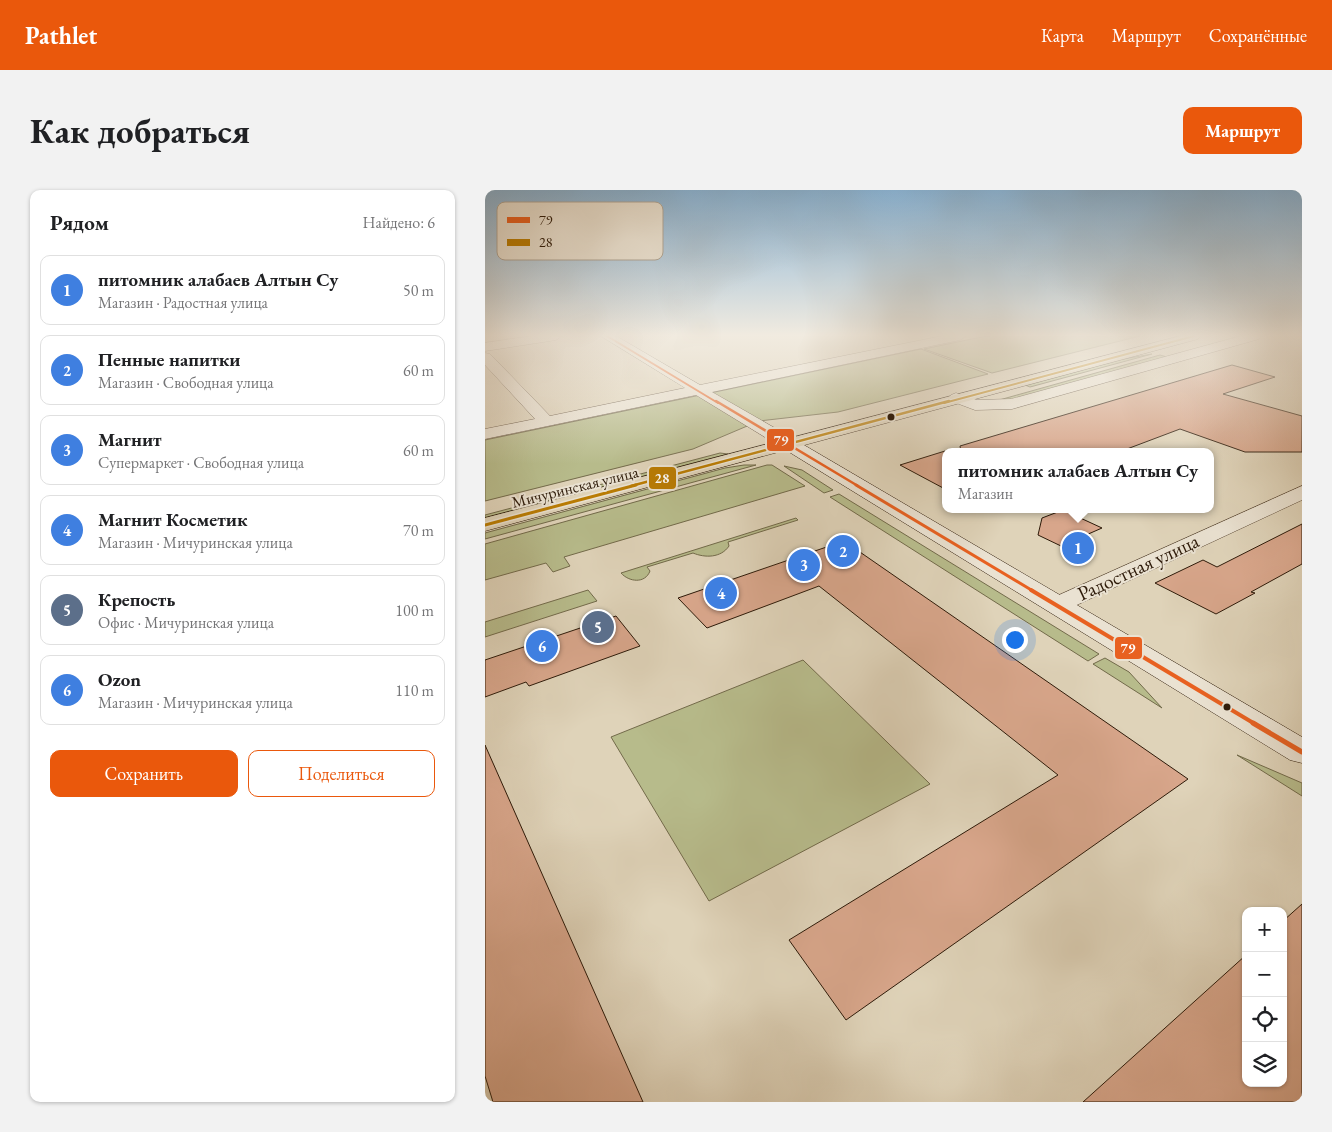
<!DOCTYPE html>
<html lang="ru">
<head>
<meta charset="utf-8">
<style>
	body { margin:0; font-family:"EB Garamond",serif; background:#f2f2f2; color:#202124 }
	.controls { position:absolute; right:15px; bottom:15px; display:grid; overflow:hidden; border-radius:10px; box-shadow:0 1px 4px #0004 }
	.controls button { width:45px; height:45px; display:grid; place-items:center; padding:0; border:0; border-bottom:1px solid #e0e0e0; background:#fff; color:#202124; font:25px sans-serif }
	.you { position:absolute; left:529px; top:449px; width:18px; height:18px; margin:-12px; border:4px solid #fff; border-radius:50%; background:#1a73e8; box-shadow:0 0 0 8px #1a73e833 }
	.badge { display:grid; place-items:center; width:32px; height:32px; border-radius:50%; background:#ea580c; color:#fff; font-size:16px; font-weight:700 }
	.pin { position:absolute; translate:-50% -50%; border:2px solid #fff; box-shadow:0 1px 5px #0006 }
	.popup { position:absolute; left:457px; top:258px; width:272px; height:65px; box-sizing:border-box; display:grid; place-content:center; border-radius:10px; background:#fff; filter:drop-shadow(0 1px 4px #0005); font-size:16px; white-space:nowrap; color:#757577 }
	.popup b { font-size:19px; color:#202124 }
	.popup::after { content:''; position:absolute; left:50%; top:100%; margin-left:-10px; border:10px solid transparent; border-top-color:#fff }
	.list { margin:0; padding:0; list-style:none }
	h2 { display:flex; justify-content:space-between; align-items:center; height:65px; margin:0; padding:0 20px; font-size:21px }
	h2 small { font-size:16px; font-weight:400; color:#757577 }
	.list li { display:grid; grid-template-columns:32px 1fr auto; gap:15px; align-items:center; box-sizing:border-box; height:70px; margin:0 10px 10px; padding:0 10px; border:1px solid #e0e0e0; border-radius:10px }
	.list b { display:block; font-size:19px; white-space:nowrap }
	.list p { margin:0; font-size:16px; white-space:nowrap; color:#757577 }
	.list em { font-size:16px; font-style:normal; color:#757577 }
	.actions { display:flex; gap:10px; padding:15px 20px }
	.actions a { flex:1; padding:11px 0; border:1px solid #ea580c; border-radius:10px; text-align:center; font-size:18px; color:#ea580c }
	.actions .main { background:#ea580c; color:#fff }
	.icon { flex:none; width:28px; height:28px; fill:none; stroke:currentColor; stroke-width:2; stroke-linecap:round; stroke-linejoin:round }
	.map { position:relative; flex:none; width:817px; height:912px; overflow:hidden; border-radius:10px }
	header { display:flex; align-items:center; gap:30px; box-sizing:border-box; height:70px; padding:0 25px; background:#ea580c; color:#fff }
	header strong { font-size:24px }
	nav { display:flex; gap:28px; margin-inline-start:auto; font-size:18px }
	.intro { display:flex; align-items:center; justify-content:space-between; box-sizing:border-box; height:120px; padding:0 30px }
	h1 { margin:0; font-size:35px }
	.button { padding:12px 22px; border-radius:10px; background:#ea580c; color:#fff; font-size:18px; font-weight:700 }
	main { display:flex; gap:30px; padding:0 30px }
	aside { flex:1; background:#fff; border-radius:10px; box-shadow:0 1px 4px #0004 }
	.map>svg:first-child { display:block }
	.green { fill:#b7bb8b; stroke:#726a4a }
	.building { fill:#d8a68b; stroke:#2d1a09 }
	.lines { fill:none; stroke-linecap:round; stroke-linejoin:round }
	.minor-casing { stroke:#5a4835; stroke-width:1 }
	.secondary-casing { stroke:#2d1a09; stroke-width:1 }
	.primary-casing { stroke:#2d1a09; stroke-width:1 }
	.minor { fill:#eae2d2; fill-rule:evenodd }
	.secondary { fill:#eae2d2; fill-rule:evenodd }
	.primary { fill:#dfd3b9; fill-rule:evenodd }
	.bus-1-far4-casing { stroke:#eae2d2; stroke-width:4 }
	.bus-1-far3-casing { stroke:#eae2d2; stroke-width:5 }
	.bus-1-far2-casing { stroke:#eae2d2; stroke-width:6 }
	.bus-1-far1-casing { stroke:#eae2d2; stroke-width:8 }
	.bus-1-casing { stroke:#eae2d2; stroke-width:9 }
	.bus-2-far2-casing { stroke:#eae2d2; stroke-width:4 }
	.bus-2-far1-casing { stroke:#eae2d2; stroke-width:5 }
	.bus-2-casing { stroke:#eae2d2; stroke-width:6 }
	.bus-1-far4 { stroke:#e86121; stroke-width:2 }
	.bus-1-far3 { stroke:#e86121; stroke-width:2.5 }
	.bus-1-far2 { stroke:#e86121; stroke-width:3 }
	.bus-1-far1 { stroke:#e86121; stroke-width:4 }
	.bus-1 { stroke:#e86121; stroke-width:5 }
	.bus-2-far2 { stroke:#ba7c03; stroke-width:2 }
	.bus-2-far1 { stroke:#ba7c03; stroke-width:2.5 }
	.bus-2 { stroke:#ba7c03; stroke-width:3 }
	.bus-dot { fill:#2d1a09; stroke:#eae2d2; stroke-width:2 }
	.labels { text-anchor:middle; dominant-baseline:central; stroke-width:4; stroke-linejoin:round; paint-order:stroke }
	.far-street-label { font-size:16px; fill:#2d1a09; stroke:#eae2d2 }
	.street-label { font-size:20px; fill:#2d1a09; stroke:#eae2d2 }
	.key { fill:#eae2d2; stroke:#b1a696; stroke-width:1 }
	.key-label { font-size:14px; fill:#2d1a09 }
	.line-badge { stroke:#eae2d2; stroke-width:2 }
	.badge-label { font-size:14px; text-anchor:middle; font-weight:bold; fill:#fff }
</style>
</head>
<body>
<header>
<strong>Pathlet</strong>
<nav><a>Карта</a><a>Маршрут</a><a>Сохранённые</a></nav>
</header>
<div class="intro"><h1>Как добраться</h1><a class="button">Маршрут</a></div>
<main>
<aside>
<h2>Рядом<small>Найдено: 6</small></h2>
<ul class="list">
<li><span class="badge" style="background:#3f7fe0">1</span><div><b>питомник алабаев Алтын Су</b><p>Магазин · Радостная улица</p></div><em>50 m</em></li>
<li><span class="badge" style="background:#3f7fe0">2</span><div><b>Пенные напитки</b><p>Магазин · Свободная улица</p></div><em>60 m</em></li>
<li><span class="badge" style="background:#3f7fe0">3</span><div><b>Магнит</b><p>Супермаркет · Свободная улица</p></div><em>60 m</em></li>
<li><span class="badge" style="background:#3f7fe0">4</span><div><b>Магнит Косметик</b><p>Магазин · Мичуринская улица</p></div><em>70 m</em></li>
<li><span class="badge" style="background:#5c6f8a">5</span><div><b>Крепость</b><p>Офис · Мичуринская улица</p></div><em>100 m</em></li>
<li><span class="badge" style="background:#3f7fe0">6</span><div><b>Ozon</b><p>Магазин · Мичуринская улица</p></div><em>110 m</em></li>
</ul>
<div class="actions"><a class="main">Сохранить</a><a>Поделиться</a></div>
</aside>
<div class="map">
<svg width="817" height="912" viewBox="0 0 817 912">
	<rect width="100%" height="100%" fill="#dfd3b9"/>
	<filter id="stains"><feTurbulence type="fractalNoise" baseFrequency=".004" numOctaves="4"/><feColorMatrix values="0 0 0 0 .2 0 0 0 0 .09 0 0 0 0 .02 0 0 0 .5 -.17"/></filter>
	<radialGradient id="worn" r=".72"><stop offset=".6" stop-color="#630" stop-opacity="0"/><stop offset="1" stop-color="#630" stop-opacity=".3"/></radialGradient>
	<g class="green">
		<polygon points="501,146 655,146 507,183 439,159"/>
		<polygon points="436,159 503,184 353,222 274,231 208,259 0,311 0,250"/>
		<polygon points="667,164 545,197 540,195 633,170"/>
		<polygon points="675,165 682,167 514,213 507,212"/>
		<polygon points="235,263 243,264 0,329 0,325"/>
		<polygon points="259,275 271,275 0,349 0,343 240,278"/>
		<polygon points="282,275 287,275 320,296 79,367 85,376 68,382 61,373 0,390 0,354"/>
		<polygon points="299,276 317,280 348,300 339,303"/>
		<polygon points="354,304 614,464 603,471 345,307"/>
		<path d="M311,328L313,330L243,352L244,356C236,368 220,368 208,363L162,377L165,381C160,394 144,392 136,383Z"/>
		<polygon points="103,400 112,411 0,447 0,432"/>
		<polygon points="620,468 644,482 677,518 608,474"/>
		<polygon points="318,470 445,594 224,711 126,547"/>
		<polygon points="752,565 817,593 817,606"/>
	</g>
	<g class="building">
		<polygon points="747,175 790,187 738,204 817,226 817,262 760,262 695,239 634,262 476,262 475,256"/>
		<polygon points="460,261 460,299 415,275"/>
		<polygon points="578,320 617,338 576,356 553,345 557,328"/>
		<polygon points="817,334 817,374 766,402 770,403 731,424 670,393 718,370 732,377"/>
		<polygon points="359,351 703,589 361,830 304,750 573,585 334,396 222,438 193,408"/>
		<polygon points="131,426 155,456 44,496 41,492 0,507 0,470"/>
		<polygon points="0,555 158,912 8,912 0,886"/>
		<polygon points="817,714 817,912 598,912 761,765 761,893 798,893 798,731"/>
	</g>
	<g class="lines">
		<g class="minor-casing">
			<g id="minor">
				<polygon points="47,146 77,146 71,150 0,161 0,153"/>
				<polygon points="116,146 131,146 215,195 457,146 481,146 475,150 227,202 295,241 298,245 295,249 289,250 283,249 211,205 0,249 0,239 50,229 0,175 0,163 5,164 65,226 200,198"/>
				<polygon points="756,146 776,146 774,149 527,219 490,220 466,211 463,208 466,205 471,203 492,210 526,209"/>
				<polygon points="817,296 817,310 581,420 572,423 563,420 559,415 563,410"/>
			</g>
		</g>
		<g class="secondary-casing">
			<polygon id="secondary" points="289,240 295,241 817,547 817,573 805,570 283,249 280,245 283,241"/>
		</g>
		<g class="primary-casing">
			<polygon id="primary" points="695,146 715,146 713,149 0,341 0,328"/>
		</g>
		<use href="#minor" class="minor"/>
		<use href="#secondary" class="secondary"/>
		<use href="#primary" class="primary"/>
		<g class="bus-1-far4-casing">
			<polyline id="bus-1-far4" points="122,146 233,213"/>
		</g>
		<g class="bus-1-far3-casing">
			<polyline id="bus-1-far3" points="231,211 373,296"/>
		</g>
		<g class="bus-1-far2-casing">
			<polyline id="bus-1-far2" points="371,295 548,401"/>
		</g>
		<g class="bus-1-far1-casing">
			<polyline id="bus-1-far1" points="546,400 770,534"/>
		</g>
		<g class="bus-1-casing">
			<polyline id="bus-1" points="768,533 817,562"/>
		</g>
		<g class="bus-2-far2-casing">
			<polyline id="bus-2-far2" points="459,213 709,146"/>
		</g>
		<g class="bus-2-far1-casing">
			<polyline id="bus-2-far1" points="146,296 464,211"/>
		</g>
		<g class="bus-2-casing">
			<polyline id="bus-2" points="0,335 151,295"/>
		</g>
		<use href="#bus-1-far4" class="bus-1-far4"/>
		<use href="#bus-1-far3" class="bus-1-far3"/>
		<use href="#bus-1-far2" class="bus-1-far2"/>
		<use href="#bus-1-far1" class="bus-1-far1"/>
		<use href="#bus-1" class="bus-1"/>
		<use href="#bus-2-far2" class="bus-2-far2"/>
		<use href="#bus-2-far1" class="bus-2-far1"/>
		<use href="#bus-2" class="bus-2"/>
	</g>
	<linearGradient id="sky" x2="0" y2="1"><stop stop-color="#89b4d6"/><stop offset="0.53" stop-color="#f1ebe0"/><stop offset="1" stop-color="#f1ebe0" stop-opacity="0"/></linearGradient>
	<rect width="817" height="274" fill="url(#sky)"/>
	<g class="bus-dot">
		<circle cx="406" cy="227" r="4.5"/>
		<circle cx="742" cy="517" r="4.5"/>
	</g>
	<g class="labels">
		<g class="far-street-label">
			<text transform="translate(90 297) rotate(-14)">Мичуринская улица</text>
		</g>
		<g class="street-label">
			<text transform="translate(653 377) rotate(-25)">Радостная улица</text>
		</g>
	</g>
	<rect x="12" y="12" width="166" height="58" rx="8" class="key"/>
	<rect x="22" y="27" width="23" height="6" fill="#e86121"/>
	<rect x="22" y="49" width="23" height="7" fill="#ba7c03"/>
	<g class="key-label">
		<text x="54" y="35">79</text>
		<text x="54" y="57">28</text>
	</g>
	<g class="line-badge">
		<rect x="281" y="238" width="29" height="24" rx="5" fill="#e86121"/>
		<rect x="163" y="276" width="29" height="24" rx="5" fill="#ba7c03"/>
		<rect x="629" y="446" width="29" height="24" rx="5" fill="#e86121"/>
	</g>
	<g class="badge-label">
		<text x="296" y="255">79</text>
		<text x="177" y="293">28</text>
		<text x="643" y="463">79</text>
	</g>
	<rect width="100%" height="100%" filter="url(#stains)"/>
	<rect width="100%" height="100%" fill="url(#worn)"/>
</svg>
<div class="controls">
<button>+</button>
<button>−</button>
<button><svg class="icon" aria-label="locate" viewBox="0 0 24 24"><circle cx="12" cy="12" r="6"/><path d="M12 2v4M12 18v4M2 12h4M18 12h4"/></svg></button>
<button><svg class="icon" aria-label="layers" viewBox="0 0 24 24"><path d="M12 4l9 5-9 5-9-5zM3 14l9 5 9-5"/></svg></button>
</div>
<div class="you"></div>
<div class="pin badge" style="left:593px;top:358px;background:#3f7fe0">1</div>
<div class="popup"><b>питомник алабаев Алтын Су</b>Магазин</div>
<div class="pin badge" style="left:358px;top:361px;background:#3f7fe0">2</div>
<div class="pin badge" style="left:319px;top:375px;background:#3f7fe0">3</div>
<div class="pin badge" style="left:236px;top:403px;background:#3f7fe0">4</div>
<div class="pin badge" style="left:113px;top:437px;background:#5c6f8a">5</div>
<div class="pin badge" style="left:57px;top:456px;background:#3f7fe0">6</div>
</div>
</main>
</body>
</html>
